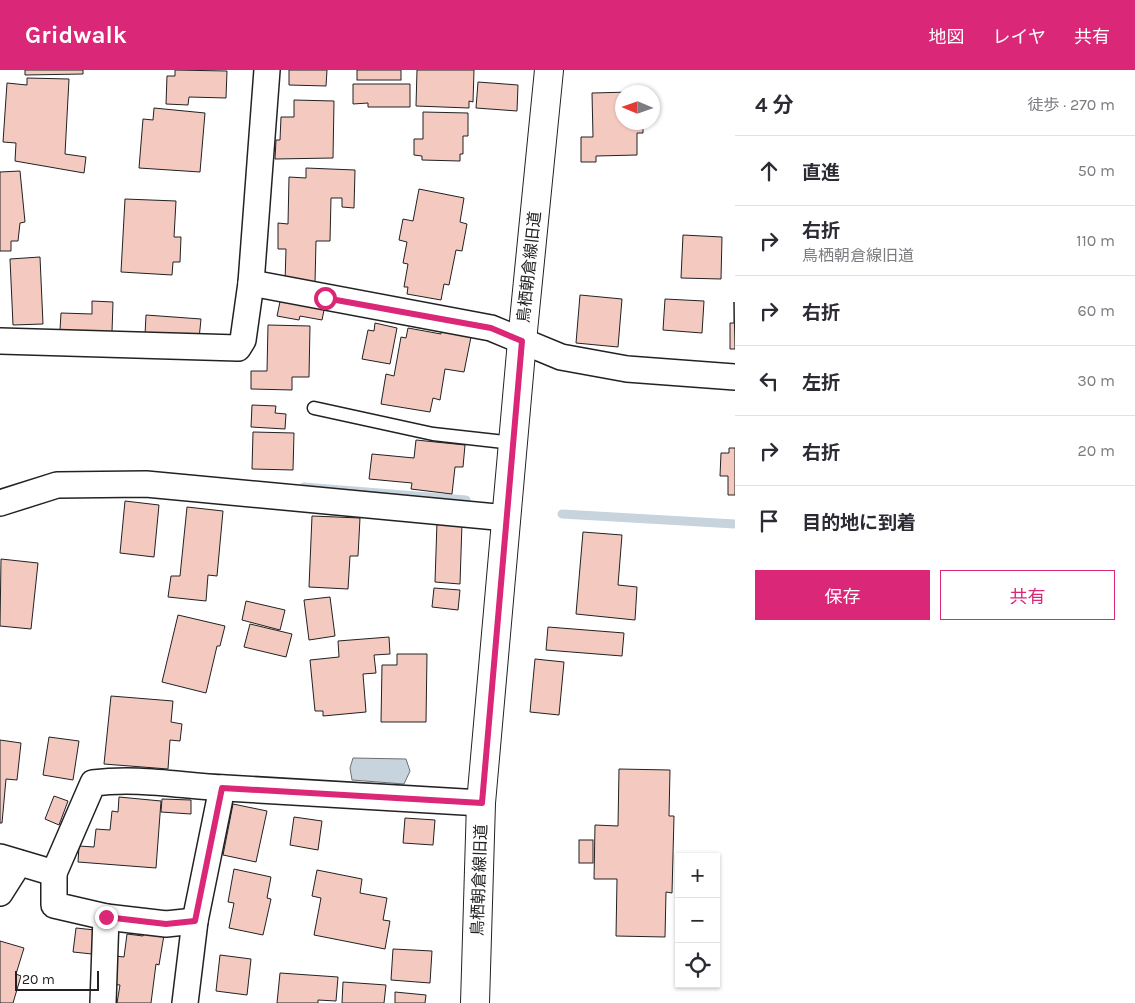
<!DOCTYPE html>
<html lang="ja">
<head>
<meta charset="utf-8">
<style>
	body { margin:0; font-family:Karla,"Noto Sans JP",sans-serif; background:#f7f7f7; color:#2b2b33 }
	.controls { position:absolute; right:15px; bottom:15px; display:grid; overflow:hidden; border-radius:0px; box-shadow:0 1px 4px #0004 }
	.controls button { width:45px; height:45px; display:grid; place-items:center; padding:0; border:0; border-bottom:1px solid #e1e1e2; background:#fff; color:#2b2b33; font:25px sans-serif }
	.compass { position:absolute; left:615px; top:15px; width:45px; height:45px; border-radius:50%; background:#fff; box-shadow:0 1px 4px #0004; rotate:272deg }
	.scale { position:absolute; left:15px; bottom:12px; width:84px; box-sizing:border-box; padding-left:5px; border:2px solid #222; border-top:0; font-size:14px; line-height:18px; white-space:nowrap; color:#222; -webkit-text-stroke:4px #fff; paint-order:stroke }
	.stop { position:absolute; width:15px; height:15px; margin:-11px; border:4px solid #db2777; border-radius:50%; background:#fff }
	.stop.end { background:#db2777; border-color:#fff; box-shadow:0 1px 5px #0008 }
	.list { margin:0; padding:0; list-style:none }
	h2 { display:flex; justify-content:space-between; align-items:center; height:65px; margin:0; padding:0 20px; font-size:21px }
	h2 small { font-size:16px; font-weight:400; color:#7c7c81 }
	.list li { display:grid; grid-template-columns:32px 1fr auto; gap:15px; align-items:center; box-sizing:border-box; height:70px; padding:0 20px; border-top:1px solid #e1e1e2 }
	.list b { display:block; font-size:19px; white-space:nowrap }
	.list p { margin:0; font-size:16px; white-space:nowrap; color:#7c7c81 }
	.list em { font-size:16px; font-style:normal; color:#7c7c81 }
	.actions { display:flex; gap:10px; padding:15px 20px }
	.actions a { flex:1; padding:11px 0; border:1px solid #db2777; border-radius:0px; text-align:center; font-size:18px; color:#db2777 }
	.actions .main { background:#db2777; color:#fff }
	.icon { flex:none; width:28px; height:28px; fill:none; stroke:currentColor; stroke-width:2; stroke-linecap:round; stroke-linejoin:round }
	.map { position:relative; flex:none; width:735px; height:933px; overflow:hidden }
	header { display:flex; align-items:center; gap:30px; box-sizing:border-box; height:70px; padding:0 25px; background:#db2777; color:#fff }
	header strong { font-size:24px }
	nav { display:flex; gap:28px; margin-inline-start:auto; font-size:18px }
	main { display:flex }
	aside { flex:1; background:#fff }
	.map>svg:first-child { display:block }
	.water { fill:#c7d3dd; stroke:#6f6f6f }
	.lines { fill:none; stroke-linecap:round; stroke-linejoin:round }
	.stream { stroke:#c7d3dd; stroke-width:9 }
	.building { fill:#f3c9c0; stroke:#222 }
	.service-casing { stroke:#222; stroke-width:15 }
	.minor-casing { stroke:#222; stroke-width:28 }
	.tertiary-casing { stroke:#222; stroke-width:30 }
	.service { stroke:#fff; stroke-width:12 }
	.minor { stroke:#fff; stroke-width:25 }
	.tertiary { stroke:#fff; stroke-width:28 }
	.route { stroke:#db2777; stroke-width:6 }
	.labels { text-anchor:middle; dominant-baseline:central; stroke-width:4; stroke-linejoin:round; paint-order:stroke }
	.street-label { font-size:16px; fill:#222; stroke:#fff }
</style>
</head>
<body>
<header>
<strong>Gridwalk</strong>
<nav><a>地図</a><a>レイヤ</a><a>共有</a></nav>
</header>
<main>
<div class="map">
<svg width="735" height="933" viewBox="0 0 735 933">
	<rect width="100%" height="100%" fill="#fff"/>
	<polygon class="water" points="353,688 406,689 410,701 404,714 352,710 350,698"/>
	<g class="lines">
		<g class="stream">
			<polyline points="304,417 466,430"/>
			<polyline points="562,444 735,454"/>
		</g>
	</g>
	<g class="building">
		<polygon points="25,0 83,0 83,4 25,5"/>
		<polygon points="175,0 227,1 226,28 189,27 188,35 166,34 167,6 175,6"/>
		<polygon points="289,0 327,0 326,16 289,15"/>
		<rect x="357" y="0" width="44" height="10"/>
		<polygon points="417,0 474,0 473,32 469,31 469,38 416,36"/>
		<polygon points="27,8 69,9 65,84 86,87 84,103 15,91 16,73 3,72 7,13 27,15"/>
		<polygon points="478,12 518,15 517,41 476,38"/>
		<polygon points="353,14 410,14 410,37 368,37 368,33 353,34"/>
		<polygon points="622,22 622,52 643,54 643,63 637,63 637,85 596,86 596,92 581,92 581,67 593,67 592,23 631,22"/>
		<polygon points="294,30 334,31 333,88 275,89 276,70 280,70 281,47 294,47"/>
		<polygon points="154,38 205,43 200,102 139,98 143,49 153,50"/>
		<polygon points="423,42 468,43 468,66 463,66 463,84 460,84 460,91 422,90 422,86 414,85 414,69 423,69"/>
		<polygon points="306,98 355,100 354,138 342,137 342,128 331,128 330,171 316,171 315,213 285,212 286,179 278,179 278,153 288,154 289,107 306,108"/>
		<polygon points="20,101 25,152 20,153 18,171 11,171 11,181 0,181 0,102"/>
		<polygon points="419,119 464,128 460,152 467,154 462,181 456,180 449,215 444,214 441,230 407,224 408,217 404,217 408,194 403,193 407,172 399,170 403,149 413,151"/>
		<polygon points="125,129 176,131 174,167 181,167 180,192 173,192 172,205 121,202"/>
		<polygon points="683,165 722,167 721,209 681,208"/>
		<polygon points="40,187 43,254 13,255 10,189"/>
		<polygon points="580,225 622,229 618,277 576,273"/>
		<polygon points="281,227 325,235 322,250 300,246 299,250 277,246"/>
		<polygon points="665,229 704,231 702,263 663,260"/>
		<polygon points="92,231 113,232 112,262 60,260 61,243 92,244"/>
		<polygon points="734,232 735,279 730,279 730,253 734,253"/>
		<polygon points="146,245 201,249 199,269 145,265"/>
		<polygon points="375,253 397,258 390,294 362,289 368,260 374,261"/>
		<polygon points="268,255 310,256 309,307 292,307 292,320 251,319 251,301 267,301"/>
		<polygon points="442,257 472,262 464,302 445,299 440,330 433,328 430,342 381,334 386,304 394,306 401,267 406,268 408,258 441,264"/>
		<polygon points="252,335 276,336 275,343 286,344 285,359 251,357"/>
		<polygon points="253,362 294,363 293,400 252,399"/>
		<polygon points="416,370 465,375 463,397 455,397 452,424 411,419 412,413 369,409 372,384 414,388"/>
		<polygon points="729,378 735,378 735,425 728,425 728,406 720,406 721,383 729,383"/>
		<polygon points="125,431 159,435 154,487 120,483"/>
		<polygon points="187,437 223,441 217,506 208,505 206,531 168,527 171,506 180,506"/>
		<polygon points="312,446 360,448 358,486 350,486 348,519 309,517"/>
		<polygon points="437,452 462,453 460,514 435,512"/>
		<polygon points="583,462 622,465 618,515 637,517 635,550 576,544"/>
		<polygon points="1,489 38,493 31,559 0,556"/>
		<polygon points="434,518 460,520 458,540 432,537"/>
		<polygon points="330,527 335,566 309,570 304,530"/>
		<polygon points="246,531 285,540 280,560 242,550"/>
		<polygon points="178,545 225,556 220,576 217,576 206,623 162,612"/>
		<polygon points="250,554 292,564 286,587 244,577"/>
		<polygon points="548,557 624,563 622,586 546,580"/>
		<polygon points="389,567 390,584 374,585 376,603 363,604 366,642 323,646 323,641 315,641 310,590 339,587 338,571"/>
		<polygon points="397,584 427,584 426,652 381,652 382,595 397,595"/>
		<polygon points="535,589 564,592 559,645 530,642"/>
		<polygon points="111,626 173,631 171,652 182,654 180,671 170,670 168,699 104,694"/>
		<polygon points="49,667 79,671 73,710 43,705"/>
		<polygon points="0,670 21,673 17,710 6,709 2,753 0,753"/>
		<polygon points="619,699 670,700 669,746 674,746 672,823 666,822 665,867 616,866 617,809 594,809 595,755 618,756"/>
		<polygon points="54,726 68,731 59,755 45,749"/>
		<polygon points="119,727 161,731 156,798 78,792 79,776 94,777 96,759 110,760 112,741 118,742"/>
		<polygon points="162,729 191,730 191,744 161,742"/>
		<polygon points="233,734 267,741 256,792 223,785"/>
		<polygon points="294,747 322,751 318,780 290,775"/>
		<polygon points="405,748 435,750 433,775 403,773"/>
		<rect x="579" y="770" width="14" height="23"/>
		<polygon points="234,799 271,807 267,828 271,829 263,865 229,858 234,833 228,832"/>
		<polygon points="317,800 362,809 360,823 387,828 383,850 390,851 385,879 314,865 321,828 312,826"/>
		<polygon points="76,858 95,860 92,884 73,882"/>
		<polygon points="144,862 164,865 159,895 156,894 151,933 117,933 120,915 111,914 115,886 124,887 127,864 143,866"/>
		<polygon points="0,871 24,878 16,904 21,906 13,933 0,933"/>
		<polygon points="393,879 432,881 430,913 391,910"/>
		<polygon points="220,885 251,889 247,925 216,921"/>
		<polygon points="280,903 338,907 336,931 318,930 318,933 277,933"/>
		<polygon points="343,912 386,915 384,933 342,933"/>
		<polygon points="395,922 426,925 425,933 395,933"/>
	</g>
	<g class="lines">
		<g class="service-casing">
			<polyline id="service" points="314,338 433,364 513,373"/>
		</g>
		<g class="minor-casing">
			<g id="minor">
				<polyline points="251,213 491,258 561,287 627,299 735,307"/>
				<polyline points="0,271 238,278 243,270 251,213 267,0"/>
				<polyline points="0,433 57,415 146,414 507,448"/>
				<path d="M0,787L54,803L93,713C139,707 181,716 226,718C311,723 396,728 481,733"/>
				<polyline points="54,803 54,835 106,847 166,854 195,851"/>
				<polyline points="0,823 19,793"/>
				<polyline points="103,933 106,847"/>
				<polyline points="185,933 195,851 222,718"/>
			</g>
		</g>
		<g class="tertiary-casing">
			<polyline id="tertiary" points="475,933 481,733 522,271 549,0"/>
		</g>
		<use href="#service" class="service"/>
		<use href="#minor" class="minor"/>
		<use href="#tertiary" class="tertiary"/>
	</g>
	<g class="lines">
		<polyline class="route" points="106,847 166,854 195,851 222,718 482,733 522,271 491,258 325,228"/>
	</g>
	<g class="labels">
		<g class="street-label">
			<text transform="translate(529 197) rotate(-84)">鳥栖朝倉線旧道</text>
			<text transform="translate(479 810) rotate(-88)">鳥栖朝倉線旧道</text>
		</g>
	</g>
</svg>
<div class="controls">
<button>+</button>
<button>−</button>
<button><svg class="icon" aria-label="locate" viewBox="0 0 24 24"><circle cx="12" cy="12" r="6"/><path d="M12 2v4M12 18v4M2 12h4M18 12h4"/></svg></button>
</div>
<svg class="compass" viewBox="-18 -18 36 36"><path d="M0-13l5 13h-10z" fill="#e53935"/><path d="M0 13l5-13h-10z" fill="#7c7c81"/></svg>
<div class="scale">20 m</div>
<div class="stop" style="left:325px;top:228px"></div>
<div class="stop end" style="left:106px;top:847px"></div>
</div>
<aside>
<h2>4 分<small>徒歩 · 270 m</small></h2>
<ul class="list">
<li><svg class="icon" aria-label="ahead" viewBox="0 0 24 24"><path d="M12 20V5M6 11l6-6 6 6"/></svg><div><b>直進</b></div><em>50 m</em></li>
<li><svg class="icon" aria-label="right" viewBox="0 0 24 24"><path d="M7 20v-9h11M14 6l5 5-5 5"/></svg><div><b>右折</b><p>鳥栖朝倉線旧道</p></div><em>110 m</em></li>
<li><svg class="icon" aria-label="right" viewBox="0 0 24 24"><path d="M7 20v-9h11M14 6l5 5-5 5"/></svg><div><b>右折</b></div><em>60 m</em></li>
<li><svg class="icon" aria-label="left" viewBox="0 0 24 24"><path d="M17 20v-9H6M10 6l-5 5 5 5"/></svg><div><b>左折</b></div><em>30 m</em></li>
<li><svg class="icon" aria-label="right" viewBox="0 0 24 24"><path d="M7 20v-9h11M14 6l5 5-5 5"/></svg><div><b>右折</b></div><em>20 m</em></li>
<li><svg class="icon" aria-label="arrive" viewBox="0 0 24 24"><path d="M6 21V4h12l-3 4 3 4H6"/></svg><div><b>目的地に到着</b></div></li>
</ul>
<div class="actions"><a class="main">保存</a><a>共有</a></div>
</aside>
</main>
</body>
</html>
